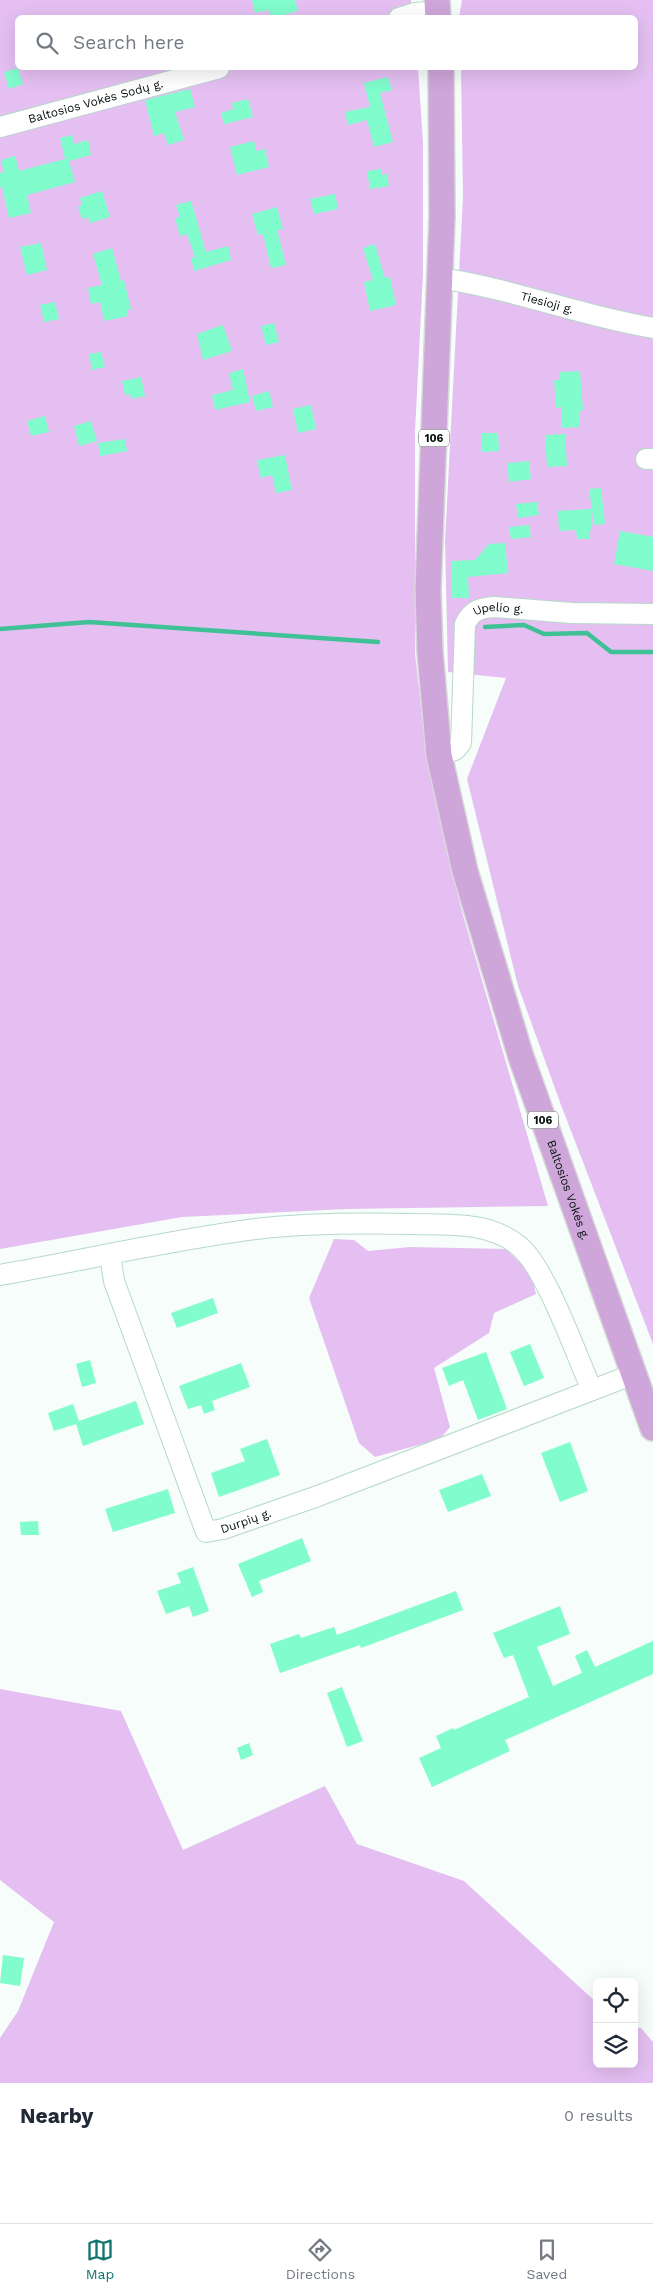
<!DOCTYPE html>
<html lang="en">
<head>
<meta charset="utf-8">
<style>
	body { margin:0; font-family:"Work Sans",sans-serif; background:#f2f2f3; color:#1f2937 }
	.controls { position:absolute; right:15px; bottom:15px; display:grid; overflow:hidden; border-radius:8px; box-shadow:0 5px 20px #0002 }
	.controls button { width:45px; height:45px; display:grid; place-items:center; padding:0; border:0; border-bottom:1px solid #e0e1e3; background:#fff; color:#1f2937; font:25px sans-serif }
	.list { margin:0; padding:0; list-style:none }
	h2 { display:flex; justify-content:space-between; align-items:center; height:65px; margin:0; padding:0 20px; font-size:21px }
	h2 small { font-size:16px; font-weight:400; color:#747a83 }
	.icon { flex:none; width:28px; height:28px; fill:none; stroke:currentColor; stroke-width:2; stroke-linecap:round; stroke-linejoin:round }
	.map { position:relative; flex:none; width:653px; height:2083px; overflow:hidden }
	.search { position:absolute; background:#fff; box-shadow:0 5px 20px #0002; left:15px; right:15px; top:15px; height:55px; display:flex; align-items:center; gap:12px; box-sizing:border-box; padding:0 18px; border-radius:8px; color:#747a83; font-size:19px }
	.sheet { height:140px; background:#fff }
	nav { display:flex; justify-content:space-around; align-items:center; box-sizing:border-box; height:70px; border-top:1px solid #e0e1e3; background:#fff; font-size:14px; color:#747a83 }
	nav a { display:grid; justify-items:center; gap:2px }
	nav .on { color:#0f766e }
	.map>svg:first-child { display:block }
	.green { fill:#e5bff2 }
	.lines { fill:none; stroke-linecap:round; stroke-linejoin:round }
	.stream { stroke:#3fc195; stroke-width:4.5 }
	.building { fill:#81fccd }
	.minor-casing { stroke:#b5d9c9; stroke-width:22 }
	.major-casing { stroke:#d7d9d8; stroke-width:28 }
	.minor { stroke:#fff; stroke-width:20 }
	.major { stroke:#cea6da; stroke-width:25 }
	.labels { text-anchor:middle; dominant-baseline:central; stroke-width:4; stroke-linejoin:round; paint-order:stroke }
	.shield { fill:#fff; stroke:#4f5854; stroke-width:1 }
	.shield-label { font-size:11px; font-weight:bold; fill:#04110b }
	.street-label { font-size:12px; fill:#04110b; stroke:#fff }
</style>
</head>
<body>
<div class="map">
<svg width="653" height="2083" viewBox="0 0 653 2083">
	<rect width="100%" height="100%" fill="#f6fdfa"/>
	<g class="green">
		<polygon points="0,0 411,0 413,17 18,18 18,68 418,68 423,143 423,274 415,431 415,653 422,717 434,795 462,912 548,1206 347,1209 182,1217 0,1249"/>
		<polygon points="462,0 653,0 653,1344 561,1105 518,986 467,779 506,678 448,672 445,541 463,197 461,68 636,68 636,18 459,17"/>
		<polygon points="334,1239 354,1240 368,1251 410,1247 506,1249 531,1274 536,1294 494,1313 489,1333 434,1368 450,1427 440,1439 375,1457 359,1443 309,1298"/>
		<polygon points="0,1689 121,1711 183,1850 325,1786 357,1844 464,1881 597,2003 597,2064 634,2064 634,2027 641,2028 653,2042 653,2083 0,2083 0,2038 18,2011 54,1922 0,1880"/>
	</g>
	<g class="lines">
		<g class="stream">
			<polyline points="485,627 524,625 544,634 587,633 611,652 653,652"/>
			<polyline points="0,629 89,622 378,642"/>
		</g>
	</g>
	<g class="building">
		<polygon points="252,0 295,0 298,11 271,18 269,10 255,13"/>
		<polygon points="18,68 23,84 9,89 4,72"/>
		<polygon points="388,77 392,90 380,93 393,142 374,147 367,120 348,125 345,112 370,107 364,83"/>
		<polygon points="190,89 195,107 175,112 184,140 168,145 164,133 154,136 145,100"/>
		<polygon points="248,99 253,117 224,124 221,113 233,109 232,103"/>
		<polygon points="72,135 74,144 88,140 91,155 69,161 75,182 27,195 31,213 9,218 2,187 0,187 0,173 4,172 1,160 15,156 19,171 65,159 60,138"/>
		<polygon points="254,141 256,151 265,149 269,167 237,175 230,147"/>
		<polygon points="381,169 382,175 387,174 389,186 370,189 367,171"/>
		<polygon points="102,191 110,217 90,223 88,217 82,219 78,207 82,205 80,198"/>
		<polygon points="335,194 338,209 314,214 310,199"/>
		<polygon points="191,201 206,252 228,246 231,260 194,271 191,258 195,257 187,234 180,236 175,218 180,217 176,205"/>
		<polygon points="277,207 283,229 277,230 286,265 271,268 263,234 258,235 252,214"/>
		<polygon points="41,243 47,270 27,275 20,247"/>
		<polygon points="375,244 385,278 390,277 396,305 370,311 364,282 373,280 363,248"/>
		<polygon points="112,248 121,281 124,280 131,309 127,310 128,316 104,321 100,302 91,304 88,288 102,285 93,254"/>
		<polygon points="55,302 59,319 44,322 40,305"/>
		<polygon points="274,323 279,342 266,345 261,326"/>
		<polygon points="223,325 232,351 203,360 197,334"/>
		<polygon points="101,352 105,367 92,370 89,354"/>
		<polygon points="243,369 250,402 215,410 212,395 233,390 229,373"/>
		<polygon points="580,371 583,410 579,411 580,427 562,428 561,407 556,408 554,380 559,380 559,372"/>
		<polygon points="141,377 145,396 131,399 130,394 125,395 122,381"/>
		<polygon points="269,391 273,407 256,411 252,396"/>
		<polygon points="311,405 316,429 298,433 293,409"/>
		<polygon points="45,416 49,432 31,436 27,421"/>
		<polygon points="91,421 97,441 79,446 74,426"/>
		<polygon points="481,433 498,433 499,451 482,452"/>
		<polygon points="565,434 567,466 547,467 545,435"/>
		<polygon points="125,439 127,451 100,456 98,443"/>
		<polygon points="285,455 292,490 276,493 272,475 261,478 257,460"/>
		<polygon points="529,461 531,479 509,482 507,463"/>
		<polygon points="601,488 605,524 594,525 589,489"/>
		<polygon points="537,502 539,515 518,518 516,504"/>
		<polygon points="591,509 592,530 589,530 589,539 577,539 576,530 559,531 558,511"/>
		<polygon points="529,525 531,537 511,539 509,527"/>
		<polygon points="620,531 653,537 653,571 614,564"/>
		<polygon points="505,543 508,573 468,577 469,598 452,598 451,561 475,560 489,544"/>
		<polygon points="213,1298 218,1313 177,1328 171,1313"/>
		<polygon points="530,1344 544,1378 524,1386 510,1352"/>
		<polygon points="486,1352 507,1409 478,1420 463,1380 449,1386 442,1368"/>
		<polygon points="90,1360 96,1383 82,1387 76,1364"/>
		<polygon points="241,1363 250,1387 212,1401 215,1410 204,1414 201,1405 188,1409 179,1386"/>
		<polygon points="136,1401 144,1424 83,1446 76,1424 54,1431 48,1413 73,1404 79,1421"/>
		<polygon points="267,1439 280,1475 219,1497 211,1473 245,1461 240,1449"/>
		<polygon points="570,1442 588,1491 560,1502 541,1453"/>
		<polygon points="482,1474 491,1496 448,1512 439,1490"/>
		<polygon points="168,1489 175,1513 113,1532 105,1509"/>
		<polygon points="38,1521 39,1535 21,1535 20,1522"/>
		<polygon points="302,1538 311,1561 259,1581 263,1592 252,1597 238,1564"/>
		<polygon points="193,1567 209,1611 193,1617 189,1606 166,1614 157,1591 181,1583 177,1573"/>
		<polygon points="456,1591 463,1610 361,1648 360,1645 280,1673 270,1644 299,1634 301,1638 334,1627 337,1635"/>
		<polygon points="560,1606 570,1634 537,1647 553,1686 582,1673 575,1656 587,1650 595,1667 653,1641 653,1674 505,1740 510,1751 432,1787 419,1758 441,1748 436,1736 453,1728 454,1730 529,1697 513,1655 504,1658 493,1633"/>
		<polygon points="342,1687 363,1741 347,1747 327,1693"/>
		<polygon points="249,1743 253,1755 241,1760 237,1748"/>
		<polygon points="3,1955 24,1958 20,1986 0,1983"/>
	</g>
	<g class="lines">
		<g class="minor-casing">
			<g id="minor">
				<polyline points="399,18 415,13 438,11"/>
				<path id="s1" d="M0,127L219,68"/>
				<path id="s2" d="M440,278C513,289 581,316 653,328"/>
				<polyline points="646,459 653,459"/>
				<path id="s3" d="M439,755L455,750L461,743L465,624C472,610 480,608 494,607L572,613L653,614"/>
				<path id="s4" d="M110,1255L114,1281L206,1532L223,1529L318,1496L634,1374"/>
				<path d="M0,1275C85,1260 170,1240 256,1229C307,1223 359,1223 411,1224C448,1225 489,1221 519,1246C546,1268 576,1355 592,1390"/>
			</g>
		</g>
		<g class="major-casing">
			<g id="major">
				<polyline points="437,0 438,18"/>
				<path id="s5" d="M441,68L442,217L428,590L430,652L439,755L465,871L521,1057L653,1428"/>
			</g>
		</g>
		<use href="#minor" class="minor"/>
		<use href="#major" class="major"/>
	</g>
	<g class="labels">
		<g class="shield">
			<rect x="419" y="429.5" width="30" height="17" rx="4"/>
			<rect x="528" y="1111.5" width="30" height="17" rx="4"/>
		</g>
		<g class="shield-label">
			<text x="434" y="438">106</text>
			<text x="543" y="1120">106</text>
		</g>
		<g class="street-label">
			<text stroke="none"><textPath href="#s1" startOffset="99">Baltosios Vokės Sodų g.</textPath></text>
			<text stroke="none"><textPath href="#s2" startOffset="110">Tiesioji g.</textPath></text>
			<text stroke="none"><textPath href="#s3" startOffset="185">Upelio g.</textPath></text>
			<text stroke="none"><textPath href="#s5" startOffset="1142">Baltosios Vokės g.</textPath></text>
			<text stroke="none"><textPath href="#s4" startOffset="335">Durpių g.</textPath></text>
		</g>
	</g>
</svg>
<div class="controls">
<button><svg class="icon" aria-label="locate" viewBox="0 0 24 24"><circle cx="12" cy="12" r="6"/><path d="M12 2v4M12 18v4M2 12h4M18 12h4"/></svg></button>
<button><svg class="icon" aria-label="layers" viewBox="0 0 24 24"><path d="M12 4l9 5-9 5-9-5zM3 14l9 5 9-5"/></svg></button>
</div>
<div class="search"><svg class="icon" aria-label="search" viewBox="0 0 24 24"><circle cx="10" cy="10" r="6"/><path d="M15 15l6 6"/></svg>Search here</div>
</div>
<section class="sheet">
<h2>Nearby<small>0 results</small></h2>
<ul class="list">
</ul>
</section>
<nav>
<a class="on"><svg class="icon" aria-label="map" viewBox="0 0 24 24"><path d="M3 6l6-2 6 2 6-2v14l-6 2-6-2-6 2zM9 4v14M15 6v14"/></svg>Map</a>
<a><svg class="icon" aria-label="directions" viewBox="0 0 24 24"><path d="M12 3l9 9-9 9-9-9zM9 14v-3h6M13 9l2 2-2 2"/></svg>Directions</a>
<a><svg class="icon" aria-label="saved" viewBox="0 0 24 24"><path d="M7 4h10v16l-5-4-5 4z"/></svg>Saved</a>
</nav>
</body>
</html>
